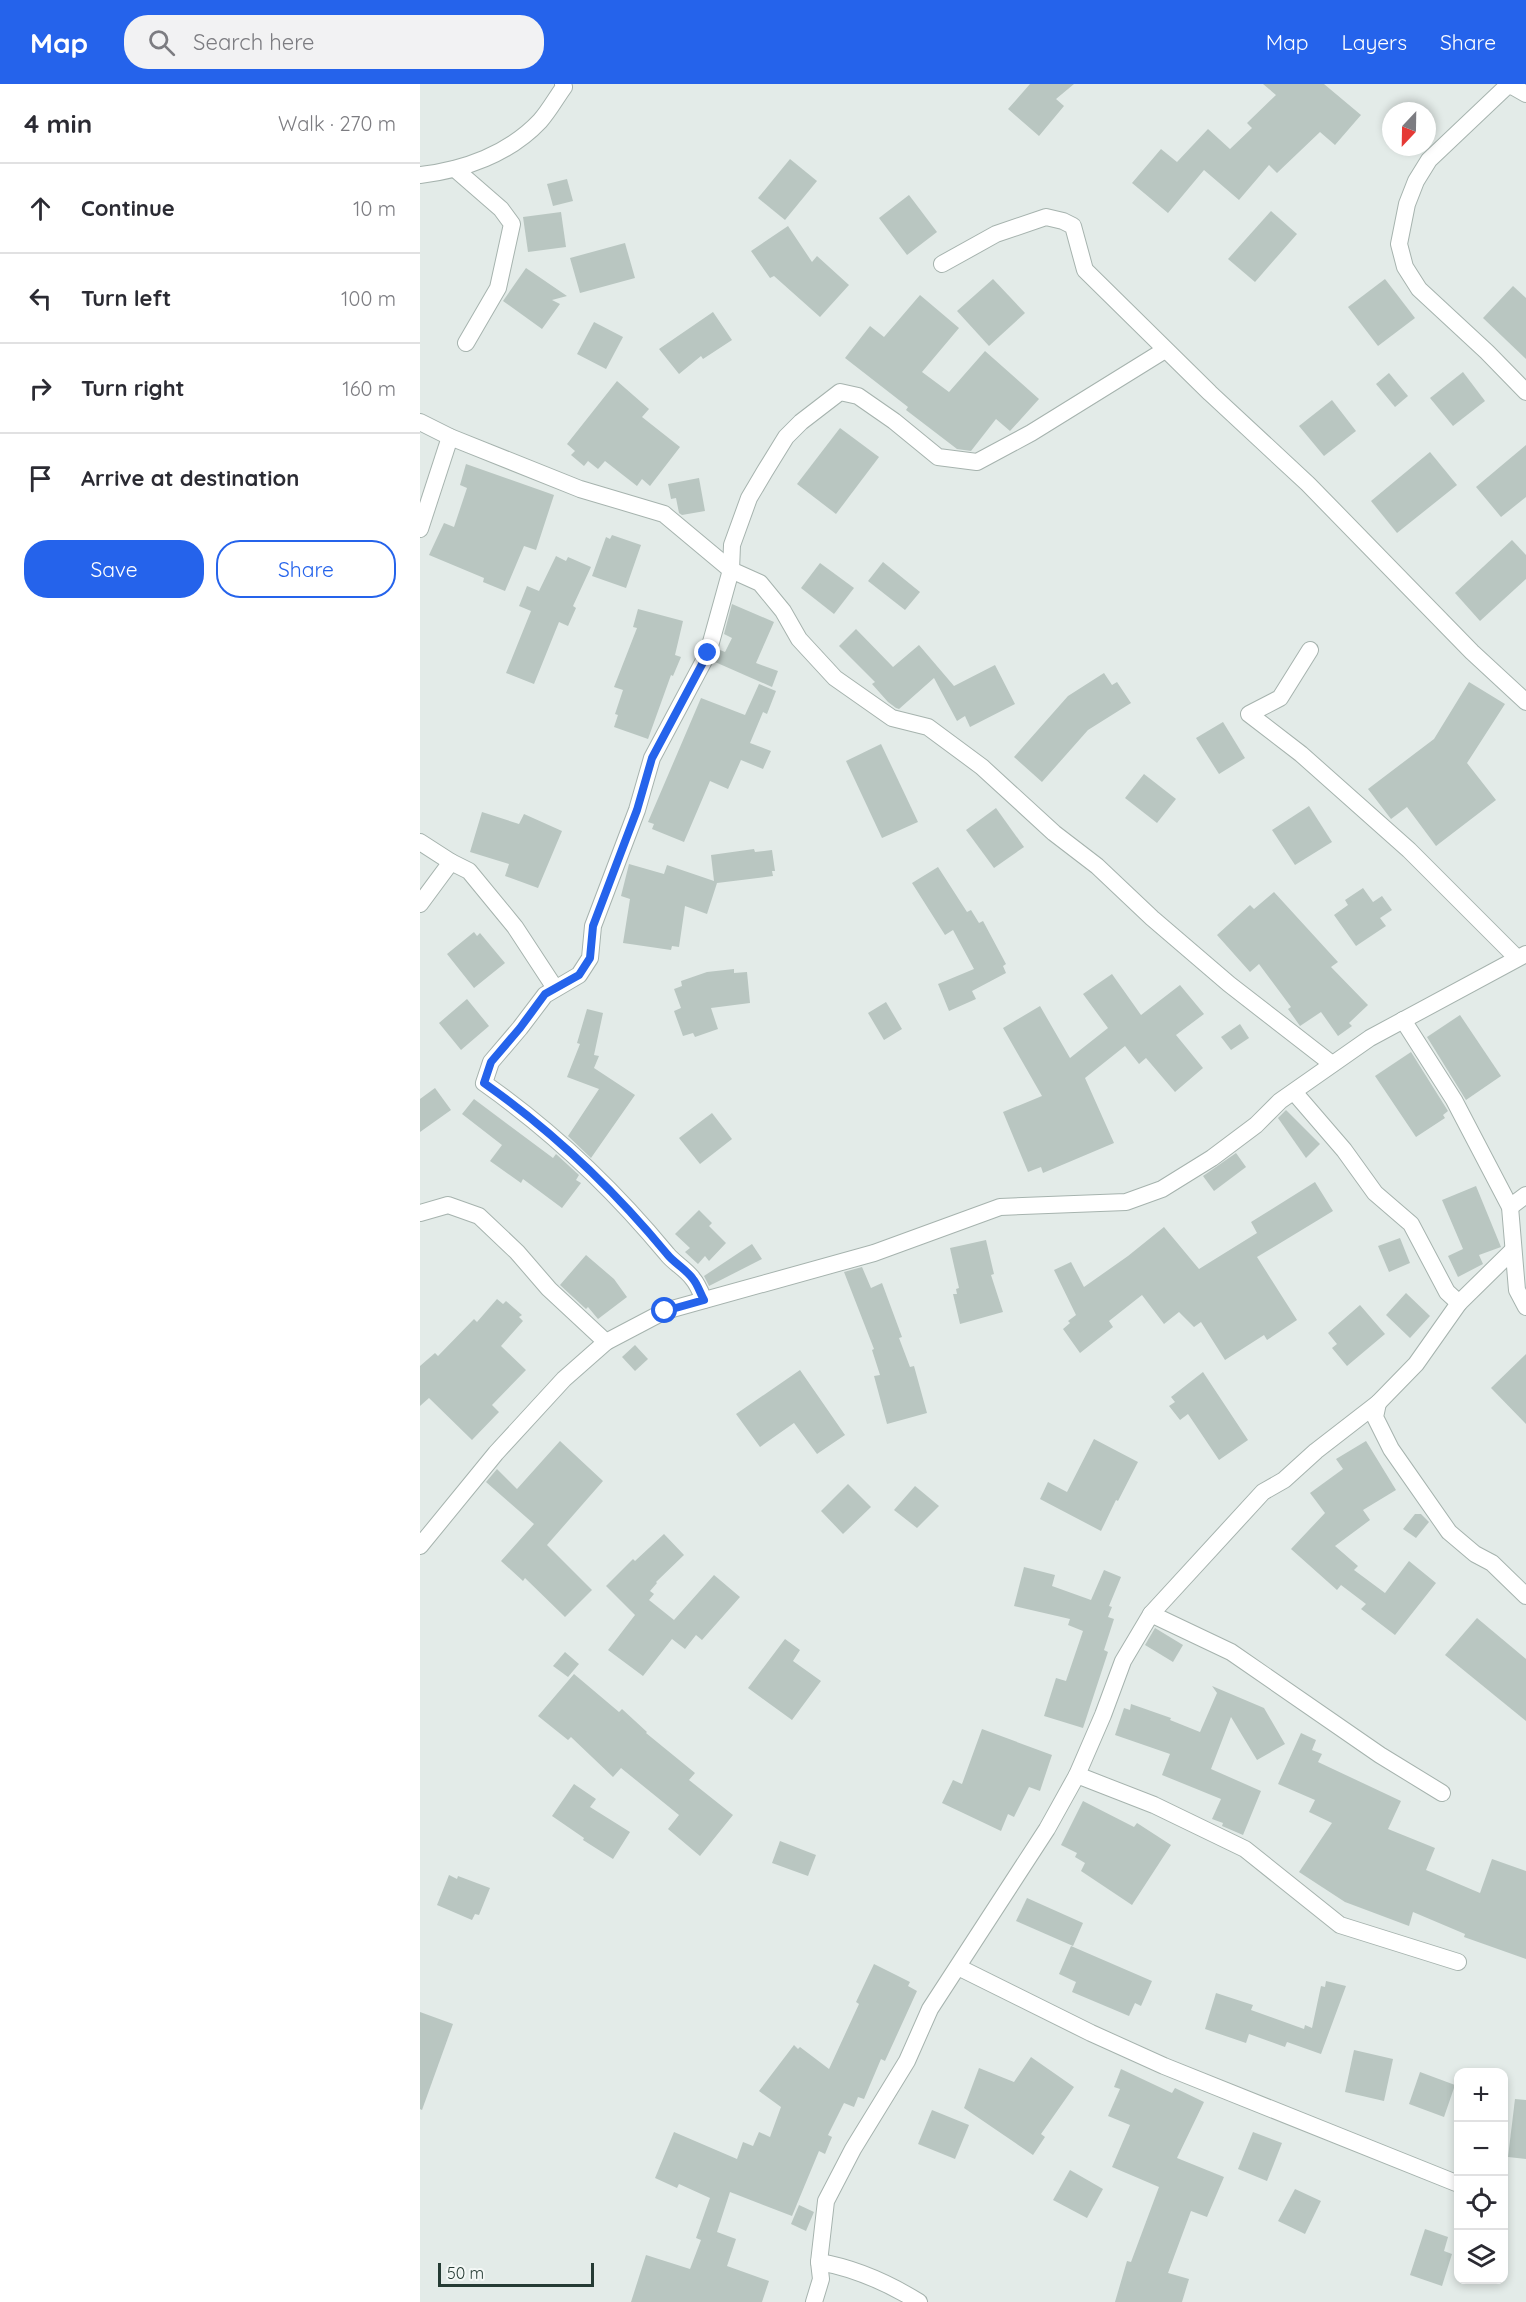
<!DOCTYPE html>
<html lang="en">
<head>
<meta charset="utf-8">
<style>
	body { margin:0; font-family:Quicksand,sans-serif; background:#f2f2f3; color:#2b2b33 }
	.controls { position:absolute; right:18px; bottom:18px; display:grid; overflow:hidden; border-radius:12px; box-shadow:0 3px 9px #0003 }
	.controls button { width:54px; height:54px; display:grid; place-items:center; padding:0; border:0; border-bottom:2px solid #e1e1e2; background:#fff; color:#2b2b33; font:30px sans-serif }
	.compass { position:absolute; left:962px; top:18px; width:54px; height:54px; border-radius:50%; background:#fff; box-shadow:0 3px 9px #0003; rotate:202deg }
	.scale { position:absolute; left:18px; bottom:15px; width:156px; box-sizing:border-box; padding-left:6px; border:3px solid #253b34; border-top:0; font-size:16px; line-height:21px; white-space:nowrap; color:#253b34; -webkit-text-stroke:4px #f4f8f6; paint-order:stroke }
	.stop { position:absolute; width:18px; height:18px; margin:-14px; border:4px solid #2563eb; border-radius:50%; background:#fff }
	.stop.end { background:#2563eb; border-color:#fff; box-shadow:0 2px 6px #0008 }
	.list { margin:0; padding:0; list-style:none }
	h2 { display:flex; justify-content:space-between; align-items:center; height:78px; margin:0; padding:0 24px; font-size:26px }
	h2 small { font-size:20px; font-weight:400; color:#7c7c81 }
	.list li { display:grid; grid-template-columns:39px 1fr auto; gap:18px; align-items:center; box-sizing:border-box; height:90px; padding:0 24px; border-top:2px solid #e1e1e2 }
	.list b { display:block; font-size:22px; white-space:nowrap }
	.list em { font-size:20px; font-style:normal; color:#7c7c81 }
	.actions { display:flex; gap:12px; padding:18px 24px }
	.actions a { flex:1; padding:14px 0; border:2px solid #2563eb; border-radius:24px; text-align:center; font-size:21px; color:#2563eb }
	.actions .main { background:#2563eb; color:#fff }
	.icon { flex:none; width:33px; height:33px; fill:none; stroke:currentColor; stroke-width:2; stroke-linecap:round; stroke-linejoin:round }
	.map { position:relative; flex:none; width:1106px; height:2218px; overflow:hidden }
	header { display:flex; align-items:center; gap:36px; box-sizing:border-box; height:84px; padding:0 30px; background:#2563eb; color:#fff }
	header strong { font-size:28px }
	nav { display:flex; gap:33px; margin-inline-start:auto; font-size:21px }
	.search { width:420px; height:54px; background:#f2f2f3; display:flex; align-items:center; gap:15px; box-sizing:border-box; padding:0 21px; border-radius:24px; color:#7c7c81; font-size:22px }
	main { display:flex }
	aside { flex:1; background:#fff }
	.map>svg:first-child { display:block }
	.building { fill:#b9c6c1 }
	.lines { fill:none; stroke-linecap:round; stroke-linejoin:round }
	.minor-casing { stroke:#a6b3ae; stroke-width:18 }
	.minor { stroke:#fff; stroke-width:16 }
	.route { stroke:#2563eb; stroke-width:8 }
</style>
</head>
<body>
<header>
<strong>Map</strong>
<div class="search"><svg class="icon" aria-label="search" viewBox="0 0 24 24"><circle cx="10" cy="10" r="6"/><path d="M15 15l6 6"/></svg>Search here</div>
<nav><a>Map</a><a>Layers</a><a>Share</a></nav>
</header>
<main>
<aside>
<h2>4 min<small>Walk · 270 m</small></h2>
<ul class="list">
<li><svg class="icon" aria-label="ahead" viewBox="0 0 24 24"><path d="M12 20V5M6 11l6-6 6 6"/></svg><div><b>Continue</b></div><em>10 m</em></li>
<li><svg class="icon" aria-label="left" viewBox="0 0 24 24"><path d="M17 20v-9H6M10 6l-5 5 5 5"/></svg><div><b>Turn left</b></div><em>100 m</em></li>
<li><svg class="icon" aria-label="right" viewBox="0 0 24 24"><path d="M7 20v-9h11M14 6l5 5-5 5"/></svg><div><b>Turn right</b></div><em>160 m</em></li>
<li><svg class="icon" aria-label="arrive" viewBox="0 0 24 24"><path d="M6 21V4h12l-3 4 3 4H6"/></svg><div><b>Arrive at destination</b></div></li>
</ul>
<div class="actions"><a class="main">Save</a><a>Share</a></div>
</aside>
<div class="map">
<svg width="1106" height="2218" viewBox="0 0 1106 2218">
	<rect width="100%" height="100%" fill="#e3ebe8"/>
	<g class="building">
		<polygon points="610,0 654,0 636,15 644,22 619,52 588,25"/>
		<polygon points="843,0 904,0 941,31 915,61 900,48 857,89 849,81 819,116 784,86 748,129 712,99 741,65 757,78 788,45 810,65 832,44 827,39 856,11"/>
		<polygon points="370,75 397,97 365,136 338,114"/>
		<polygon points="147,95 153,117 133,122 127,100"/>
		<polygon points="489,111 517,148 487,171 459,134"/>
		<polygon points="851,127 877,150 835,198 808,175"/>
		<polygon points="141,128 146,163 108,168 103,133"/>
		<polygon points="368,142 392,178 397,172 429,201 400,233 354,192 350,194 331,167"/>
		<polygon points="205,159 215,194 160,209 150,174"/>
		<polygon points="106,184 147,212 132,216 140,220 122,245 83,217"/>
		<polygon points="573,195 605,229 569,262 537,227"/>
		<polygon points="965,195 995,234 958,262 928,223"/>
		<polygon points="1093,202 1106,214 1106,275 1063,234"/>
		<polygon points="500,211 539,244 502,288 529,308 565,267 619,315 590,347 576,335 551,367 537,365 486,326 488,323 425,274 450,242 464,253"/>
		<polygon points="293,228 312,256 283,275 281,272 259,290 239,265"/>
		<polygon points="174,238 203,253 186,285 157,270"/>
		<polygon points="1043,288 1065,317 1033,342 1010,314"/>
		<polygon points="969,289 988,312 975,323 956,300"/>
		<polygon points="197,297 229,325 222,333 260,363 230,402 222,395 217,402 185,377 178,385 168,377 164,382 151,371 155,367 147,360"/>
		<polygon points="912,316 936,347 904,372 879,342"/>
		<polygon points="420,344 459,373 416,430 377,400"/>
		<polygon points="1106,361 1106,413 1081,433 1056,403"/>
		<polygon points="1010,368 1037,401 977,449 951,417"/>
		<polygon points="46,380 134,411 116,466 104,462 85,507 63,498 64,494 9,471 24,439 34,443 47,404 40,401"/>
		<polygon points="279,394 285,427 262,431 259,429 256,414 251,415 248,400"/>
		<polygon points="192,451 221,461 206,504 172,492 186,453 190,455"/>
		<polygon points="1092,456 1106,471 1106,495 1060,537 1035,509"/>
		<polygon points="136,472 146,477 148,473 171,483 153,522 156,524 148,542 139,538 114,600 86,589 111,527 99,522 107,502 119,507"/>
		<polygon points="463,478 500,508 485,526 448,497"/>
		<polygon points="400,479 434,504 414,530 381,504"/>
		<polygon points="312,520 354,538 336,579 358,587 352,603 295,578 300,566 305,568 312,554 304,550"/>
		<polygon points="218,525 263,537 255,571 261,573 253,592 251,591 228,655 194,643 198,631 195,630 203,606 194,603 217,544 213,543"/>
		<polygon points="436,545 473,583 499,561 534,602 575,581 595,620 550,643 545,632 537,637 514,594 479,625 476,624 468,618 452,600 455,598 419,562"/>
		<polygon points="684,589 692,601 697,598 711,619 668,646 622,698 594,673 648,612"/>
		<polygon points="1049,598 1085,620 1047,679 1076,716 1016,762 987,723 971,735 948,705 1014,655"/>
		<polygon points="339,600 356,607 347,630 343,628 330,659 351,667 343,685 321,676 308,705 290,697 264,758 232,745 234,740 228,738 281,614 325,631"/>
		<polygon points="803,638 825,674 799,690 776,654"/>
		<polygon points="461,660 498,738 462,754 426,677"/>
		<polygon points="724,690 756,715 737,739 705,714"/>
		<polygon points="889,722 912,758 875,781 852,746"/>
		<polygon points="576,724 604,763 574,784 546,746"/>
		<polygon points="62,728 99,740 104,730 142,747 118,804 85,792 89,780 50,768"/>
		<polygon points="334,765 335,768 352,766 355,787 352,787 353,792 297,799 287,830 265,822 259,863 252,862 251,866 203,859 210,815 201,812 209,780 244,790 247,781 294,797 291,771"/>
		<polygon points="518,783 547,828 551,826 559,839 563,837 586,880 583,882 586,889 552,907 556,915 529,927 518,900 554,885 533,846 525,851 492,799"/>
		<polygon points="943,804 953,818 962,812 972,826 960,834 966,842 936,862 914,831 928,821 925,816"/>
		<polygon points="854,808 918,878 911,883 948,921 929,939 932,942 918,952 901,928 880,942 868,925 871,923 839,880 830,888 797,851 830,821 834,825"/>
		<polygon points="54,848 57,852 60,849 85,879 54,904 27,870"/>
		<polygon points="314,885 314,889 327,888 330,919 291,924 298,945 275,953 273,949 263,952 254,927 261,924 254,905 262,902 261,897 287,888"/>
		<polygon points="692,890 721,931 760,901 784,930 756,951 783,984 755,1008 726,974 719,980 705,962 665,994 694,1059 623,1089 621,1083 608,1088 583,1028 622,1012 583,944 620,922 650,974 688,944 663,910"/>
		<polygon points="47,915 69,942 41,966 19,939"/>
		<polygon points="466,918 482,945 464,956 448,929"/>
		<polygon points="167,925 183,929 174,971 179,972 174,984 215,1011 171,1074 148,1052 179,1005 147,993 160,960 157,959"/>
		<polygon points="1040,931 1081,992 1046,1016 1007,953"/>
		<polygon points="820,940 829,954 811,966 801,953"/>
		<polygon points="991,968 1028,1027 1023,1031 1025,1034 996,1053 955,992"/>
		<polygon points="15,1004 31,1026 0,1048 0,1015"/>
		<polygon points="54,1015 133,1074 136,1070 159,1091 156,1096 161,1099 142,1124 103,1095 101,1099 70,1077 82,1061 42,1030"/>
		<polygon points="866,1026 900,1060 886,1074 858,1034"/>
		<polygon points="292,1029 312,1055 280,1080 259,1054"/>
		<polygon points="816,1069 826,1083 794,1107 783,1092"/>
		<polygon points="895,1098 913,1127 837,1173 877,1236 847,1256 844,1251 805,1276 781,1238 774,1243 759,1228 744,1240 722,1211 689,1237 693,1243 660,1269 643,1245 650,1239 648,1237 656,1231 634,1186 651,1178 664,1203 708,1172 744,1143 779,1185 837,1149 831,1138"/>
		<polygon points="1056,1102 1081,1163 1059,1171 1063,1180 1038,1193 1028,1172 1043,1165 1022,1116"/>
		<polygon points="279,1126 292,1139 289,1142 306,1159 289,1177 285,1172 278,1180 265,1168 270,1164 255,1150"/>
		<polygon points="980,1154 990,1179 969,1188 958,1162"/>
		<polygon points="566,1156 574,1190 571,1191 583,1228 540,1240 533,1210 537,1210 536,1205 539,1204 530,1164"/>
		<polygon points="332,1160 342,1175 289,1202 284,1192"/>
		<polygon points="166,1171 194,1195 207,1213 178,1235 168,1223 166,1225 140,1201"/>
		<polygon points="442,1183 451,1204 462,1199 482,1253 479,1254 490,1283 494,1282 507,1329 467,1340 454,1292 460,1291 452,1266 454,1265 424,1188"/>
		<polygon points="986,1209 1010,1232 990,1254 966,1231"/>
		<polygon points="77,1215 83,1220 86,1217 102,1231 99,1233 103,1237 81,1262 106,1286 72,1321 79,1328 52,1356 9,1314 0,1322 0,1282 15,1269 18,1272 54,1235 57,1238"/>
		<polygon points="940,1221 965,1250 927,1282 912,1264 917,1260 908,1249"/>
		<polygon points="215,1261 228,1275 215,1287 202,1273"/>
		<polygon points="1106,1270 1106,1340 1071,1304"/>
		<polygon points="380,1286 425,1351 397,1370 374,1339 340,1363 316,1330"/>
		<polygon points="783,1288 828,1356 799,1376 768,1330 760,1336 749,1322 755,1318 751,1313"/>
		<polygon points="674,1355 718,1378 698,1417 696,1416 681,1447 620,1415 628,1398 647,1408"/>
		<polygon points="140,1357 183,1397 127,1461 172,1506 145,1533 105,1494 103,1497 81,1477 114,1440 66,1398 77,1385 97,1405"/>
		<polygon points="946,1357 976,1406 943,1426 950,1436 915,1462 938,1482 934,1486 965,1509 989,1477 1016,1499 975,1551 941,1525 946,1520 921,1501 917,1506 871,1465 905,1429 890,1409 923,1385 916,1375"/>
		<polygon points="428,1400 451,1423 423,1450 401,1427"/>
		<polygon points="495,1402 519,1422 497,1444 474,1426"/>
		<polygon points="995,1430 1001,1430 1009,1438 996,1454 983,1445"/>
		<polygon points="244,1450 264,1471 236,1498 237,1499 230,1507 234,1510 229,1516 254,1536 294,1491 320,1513 282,1556 276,1551 265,1565 252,1555 223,1592 188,1566 215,1531 186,1502 213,1475 215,1477"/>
		<polygon points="604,1483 635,1491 632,1502 671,1516 684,1486 701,1493 689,1522 692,1523 688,1533 694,1535 684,1566 688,1568 663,1644 624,1632 636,1594 646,1597 663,1547 648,1541 650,1535 594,1522"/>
		<polygon points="1057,1534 1106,1575 1106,1637 1025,1571"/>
		<polygon points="735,1544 763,1561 753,1578 725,1561"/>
		<polygon points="365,1555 380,1566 373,1577 401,1597 372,1636 328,1604"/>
		<polygon points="145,1568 159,1580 148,1593 133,1582"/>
		<polygon points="154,1590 199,1628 202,1625 227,1648 226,1649 275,1689 269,1696 313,1731 280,1772 248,1745 259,1731 201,1684 193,1693 151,1653 148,1656 118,1632"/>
		<polygon points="792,1602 844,1624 865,1660 837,1676 811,1633 791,1685 841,1707 823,1751 802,1742 803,1739 792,1735 801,1715 742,1691 750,1670 695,1651 704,1624 710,1626 711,1620 751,1634 750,1636 780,1648 797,1609"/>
		<polygon points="562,1645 632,1671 620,1707 609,1703 594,1733 588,1730 581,1747 522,1719 533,1696 542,1700"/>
		<polygon points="881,1649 896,1656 892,1666 902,1670 898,1678 981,1717 968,1745 1015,1764 1006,1786 1060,1809 1072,1775 1106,1787 1106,1875 1044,1853 1045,1850 993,1828 989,1842 925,1818 879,1788 912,1739 889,1728 895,1716 858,1700"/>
		<polygon points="154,1700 176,1715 170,1723 210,1748 193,1775 163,1756 164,1754 132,1732"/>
		<polygon points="663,1717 714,1743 717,1739 751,1761 712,1821 661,1787 665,1779 655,1773 657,1769 641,1761"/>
		<polygon points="360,1757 396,1771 388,1792 352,1779"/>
		<polygon points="29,1791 37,1795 38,1792 70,1804 59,1831 55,1830 52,1836 17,1821"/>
		<polygon points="607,1814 663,1839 653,1862 596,1837"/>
		<polygon points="651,1862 732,1897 721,1922 715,1919 709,1932 652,1908 656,1898 639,1890"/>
		<polygon points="454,1880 490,1898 488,1902 497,1907 465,1977 461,1975 444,2015 438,2013 434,2023 424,2019 408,2051 412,2053 405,2070 399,2067 372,2132 310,2108 297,2148 316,2155 307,2182 349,2197 342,2218 211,2218 226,2171 270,2185 281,2156 276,2154 290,2114 259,2100 257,2104 235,2094 254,2048 317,2075 323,2058 333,2062 339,2048 350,2053 361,2023 339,2007 374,1961 378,1965 380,1963 409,1985 439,1920 436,1918"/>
		<polygon points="906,1897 926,1902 901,1970 867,1958 865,1963 829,1950 826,1959 785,1945 796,1909 833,1921 831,1926 884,1945 885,1941 892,1944 901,1902 905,1903"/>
		<polygon points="0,1928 33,1940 2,2026 0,2025"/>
		<polygon points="934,1966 973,1975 964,2017 925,2008"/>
		<polygon points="611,1973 654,2003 621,2050 625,2053 613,2071 544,2024 559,1984 594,1998"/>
		<polygon points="701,1985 752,2009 755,2004 784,2018 757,2074 804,2093 787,2133 771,2127 748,2189 769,2195 762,2218 695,2218 707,2177 711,2178 739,2103 692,2083 710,2041 688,2032 700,2005 694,2003"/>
		<polygon points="1000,1988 1035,2001 1024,2033 989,2020"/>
		<polygon points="1095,2015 1106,2016 1106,2075 1088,2073"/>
		<polygon points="512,2026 549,2041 535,2075 498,2060"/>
		<polygon points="833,2048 862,2059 847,2097 818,2085"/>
		<polygon points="650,2086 683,2105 667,2134 633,2116"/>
		<polygon points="875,2105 901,2117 885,2150 858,2137"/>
		<polygon points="379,2121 394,2128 386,2147 371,2140"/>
		<polygon points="1005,2145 1028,2153 1024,2167 1032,2170 1022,2202 990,2191"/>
	</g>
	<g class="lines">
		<g class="minor-casing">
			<g id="minor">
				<polyline points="1106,10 1092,2 1086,3 1009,76 996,97 987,120 979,160 985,183 999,205 1067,268 1106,308"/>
				<polyline points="35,85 81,125 92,140 78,204 46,259"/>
				<path d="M0,91C44,86 89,70 120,37C129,27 136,14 144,3L143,0"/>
				<polyline points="522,180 576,150 626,133 643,137 653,142 665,186 790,309 888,400 1052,568 1106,618"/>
				<polyline points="745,266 611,349 557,378 518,373 474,337 438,312 420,308 381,338 366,353 345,387 329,414 312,461 311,486 340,499 363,527 379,555 415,594 472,634 508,643 562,683 634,749 677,782 732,834 809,900 912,980"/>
				<path d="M0,338L30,353L160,405L244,430L311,486L288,569L232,674L217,726L173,842L170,874L159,891L125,911L100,944L71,978L64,999C132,1047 194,1106 247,1170C254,1179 266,1185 273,1195C278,1201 281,1209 284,1216"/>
				<polyline points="0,445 30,353"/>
				<polyline points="890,566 860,614 829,630 881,670 989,766 1097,874"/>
				<polyline points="0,758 31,778"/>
				<polyline points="0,820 31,778 49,787 95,843 135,904"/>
				<polyline points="983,936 1034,1016 1090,1123 1097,1206 1106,1223"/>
				<polyline points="1090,1123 1106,1111"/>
				<polyline points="0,1129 28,1121 59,1132 97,1168 129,1205 186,1258"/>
				<polyline points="1039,1219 1092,1167"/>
				<polyline points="958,1319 955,1333 971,1365 1029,1448 1055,1470 1072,1479 1106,1512"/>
				<polyline points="0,1462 76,1369 144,1295 186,1258 245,1227 454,1169 580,1123 706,1118 742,1105 792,1074 836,1041 860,1017 950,954 1106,870"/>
				<polyline points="731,1530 811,1568 960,1671 1022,1709"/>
				<polyline points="657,1691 734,1721 825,1765 920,1841 1038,1878"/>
				<polyline points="538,1883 671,1949 744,1982 1036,2099"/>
				<path d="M399,2178C435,2184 468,2199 499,2218"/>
				<polyline points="394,2218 401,2195 399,2178 406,2117 433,2065 487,1977 510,1925 627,1745 657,1691 683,1631 703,1577 731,1530 843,1408 864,1396 896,1367 958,1319 996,1280 1039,1219 1027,1208 991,1140 955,1109 924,1066 874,1008"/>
			</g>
		</g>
		<use href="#minor" class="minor"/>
	</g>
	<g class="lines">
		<path class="route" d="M245,1227L284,1216C280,1209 278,1201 273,1195C266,1185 254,1179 247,1170C194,1106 132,1047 64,999L71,978L100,944L125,910L159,891L170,874L173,842L217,726L232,674L288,569"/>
	</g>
</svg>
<div class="controls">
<button>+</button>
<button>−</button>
<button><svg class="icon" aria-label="locate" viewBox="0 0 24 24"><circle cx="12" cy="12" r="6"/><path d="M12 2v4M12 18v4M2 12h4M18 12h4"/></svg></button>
<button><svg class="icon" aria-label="layers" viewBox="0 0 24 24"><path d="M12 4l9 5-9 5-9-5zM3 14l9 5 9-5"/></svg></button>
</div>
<svg class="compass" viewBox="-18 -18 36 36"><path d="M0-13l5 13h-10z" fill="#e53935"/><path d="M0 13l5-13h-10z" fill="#7c7c81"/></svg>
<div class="scale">50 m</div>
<div class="stop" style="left:245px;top:1227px"></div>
<div class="stop end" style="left:288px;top:569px"></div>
</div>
</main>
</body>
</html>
